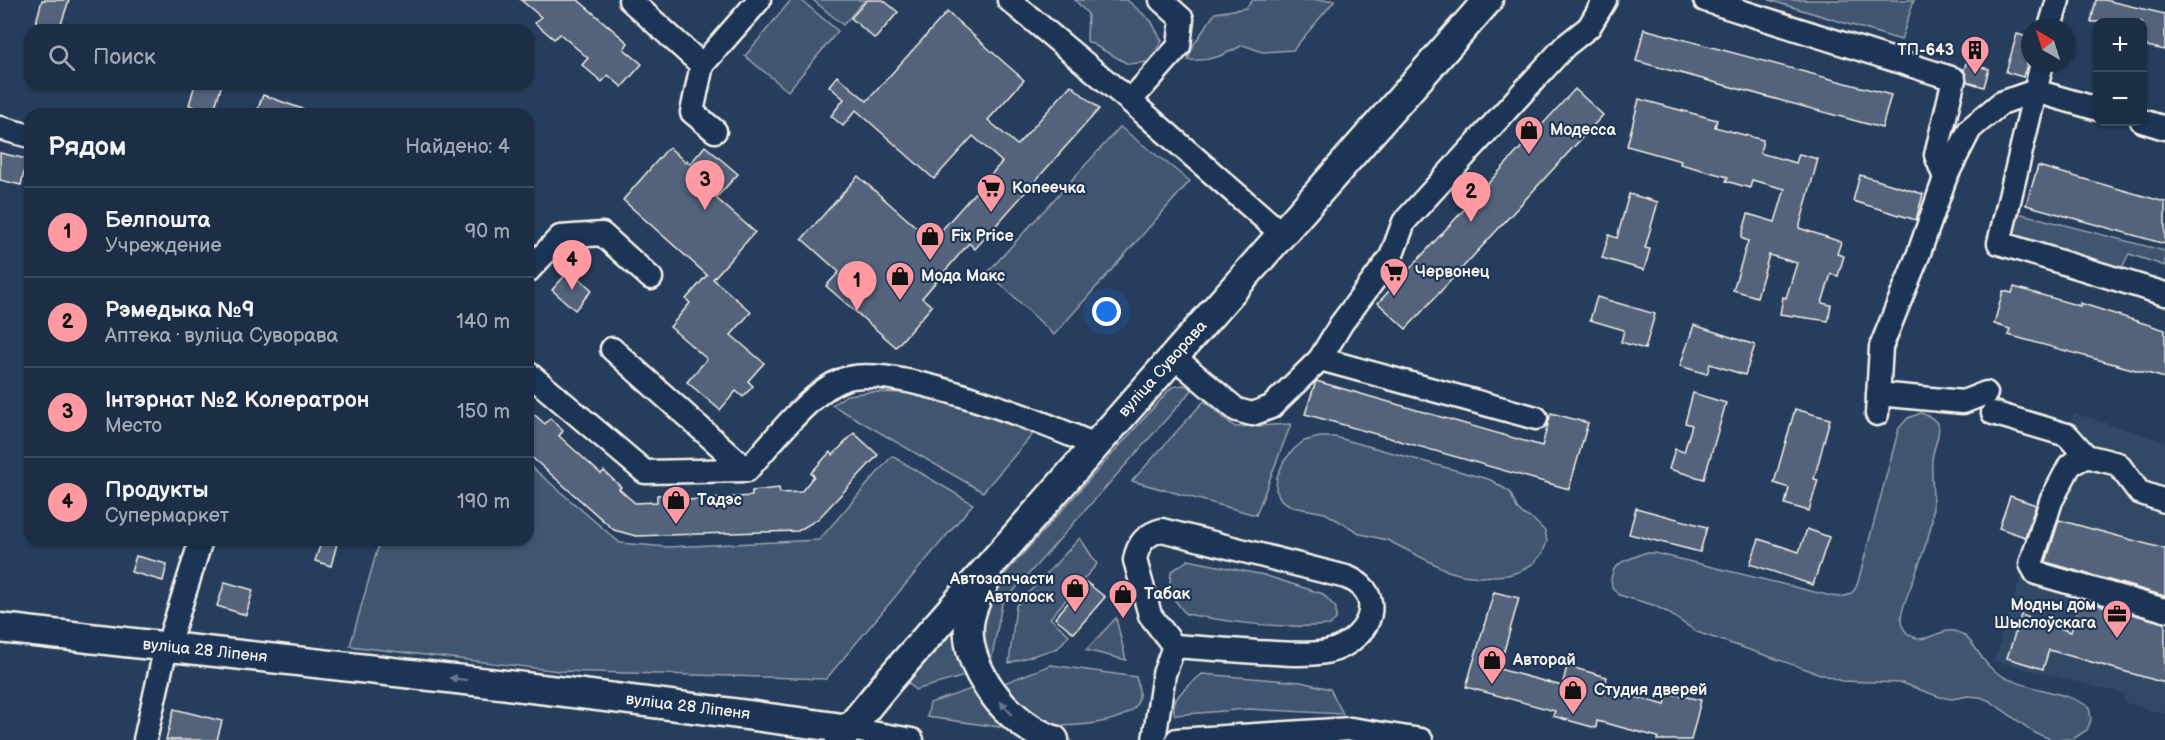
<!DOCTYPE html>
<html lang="ru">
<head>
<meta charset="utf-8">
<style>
	body { margin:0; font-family:"Balsamiq Sans",sans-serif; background:#25364d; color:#f1f3f6 }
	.controls { position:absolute; right:18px; top:18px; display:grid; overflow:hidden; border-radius:12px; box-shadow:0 2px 4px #0004 }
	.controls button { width:54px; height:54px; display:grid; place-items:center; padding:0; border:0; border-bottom:2px solid #3a4a5f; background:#1c2e46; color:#f1f3f6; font:30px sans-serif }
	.compass { position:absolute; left:2021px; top:18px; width:54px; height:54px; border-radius:50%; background:#1c2e46; box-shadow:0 2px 4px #0004; rotate:321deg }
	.you { position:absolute; left:1107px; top:312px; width:21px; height:21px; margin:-15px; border:4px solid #fff; border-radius:50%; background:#1a73e8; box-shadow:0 0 0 9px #1a73e833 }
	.badge { display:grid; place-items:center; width:39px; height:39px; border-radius:50%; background:#ff9aa2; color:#111; font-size:20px; font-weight:700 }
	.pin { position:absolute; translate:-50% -50px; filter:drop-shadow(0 2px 3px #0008) }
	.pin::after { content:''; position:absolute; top:32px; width:21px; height:18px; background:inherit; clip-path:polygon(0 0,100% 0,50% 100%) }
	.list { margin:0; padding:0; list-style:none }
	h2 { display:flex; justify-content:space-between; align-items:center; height:78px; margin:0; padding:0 24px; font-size:26px }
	h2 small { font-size:20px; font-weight:400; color:#a0a8b3 }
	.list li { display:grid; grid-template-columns:39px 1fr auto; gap:18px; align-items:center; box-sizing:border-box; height:90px; padding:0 24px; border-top:2px solid #3a4a5f }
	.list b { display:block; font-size:22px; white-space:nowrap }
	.list p { margin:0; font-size:20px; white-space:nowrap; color:#a0a8b3 }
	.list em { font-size:20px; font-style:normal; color:#a0a8b3 }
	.icon { flex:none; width:33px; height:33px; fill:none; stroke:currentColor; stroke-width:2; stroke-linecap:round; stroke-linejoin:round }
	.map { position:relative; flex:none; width:2165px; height:740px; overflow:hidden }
	.search { position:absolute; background:#1c2e46; box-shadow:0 2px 4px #0004; left:24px; top:24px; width:510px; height:66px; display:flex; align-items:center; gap:15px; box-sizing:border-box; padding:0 21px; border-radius:18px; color:#a0a8b3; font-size:22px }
	.panel { position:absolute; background:#1c2e46; box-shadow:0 2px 4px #0004; left:24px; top:108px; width:510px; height:438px; border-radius:18px }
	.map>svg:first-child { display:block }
	.built { fill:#334966 }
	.green { fill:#40546f; stroke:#9aa2ac; stroke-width:1.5 }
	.building { fill:#52647b; stroke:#f4f1e8; stroke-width:1.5 }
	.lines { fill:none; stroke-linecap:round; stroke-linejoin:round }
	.minor-casing { stroke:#f4f1e8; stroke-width:27 }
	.major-casing { stroke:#f4f1e8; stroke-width:33 }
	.minor { stroke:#1d3557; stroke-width:22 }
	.major { stroke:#1d3557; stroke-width:28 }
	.oneway { fill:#68778a }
	.labels { text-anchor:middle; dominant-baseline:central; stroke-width:4.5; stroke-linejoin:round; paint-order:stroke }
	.poi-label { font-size:16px; font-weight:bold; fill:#f4f1e8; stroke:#1d3557; text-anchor:start }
	.street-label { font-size:16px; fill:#f4f1e8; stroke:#1d3557 }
</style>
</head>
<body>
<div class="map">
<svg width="2165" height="740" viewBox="0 0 2165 740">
	<rect width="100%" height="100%" fill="#263d5d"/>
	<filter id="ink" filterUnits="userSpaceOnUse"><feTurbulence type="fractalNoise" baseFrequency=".0167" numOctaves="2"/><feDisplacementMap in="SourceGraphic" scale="12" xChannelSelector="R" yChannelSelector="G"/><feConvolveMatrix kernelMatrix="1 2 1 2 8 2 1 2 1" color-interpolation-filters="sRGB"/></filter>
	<g filter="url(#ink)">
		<polygon class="built" points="2074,413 2165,442 2165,714 2123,702 2124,694 1994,661"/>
		<g class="green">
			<polygon points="791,0 801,0 838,31 788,91 745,56"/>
			<polygon points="813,0 865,0 843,25"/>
			<polygon points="1075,0 1127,0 1151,21 1162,41 1149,62 1128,64 1087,41 1088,14"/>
			<path d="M1253,0H1335L1293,50L1262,52L1243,45C1224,55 1210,62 1188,60L1194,44L1215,13L1246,8Z"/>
			<polygon points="1769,0 1914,0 1901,40"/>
			<polygon points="1120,127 1190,181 1054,335 988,272"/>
			<polygon points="2014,212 2165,251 2165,266 2129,254 2120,271 2007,236"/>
			<polygon points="1184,385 1193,389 1002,604 990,667 984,669 982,607 996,584 1172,387"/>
			<polygon points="870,392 906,393 1038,428 983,492 832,405 847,395"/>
			<polygon points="1204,401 1235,427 1291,424 1256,515 1132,481"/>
			<path d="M1921,413C1952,423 1933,440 1932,461C1931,484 1936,507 1930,530C1925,549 1918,567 1911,586C1907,596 1901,610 1901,621C1901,626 1904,629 1907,633C1926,648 1937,628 1954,631C1973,635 1978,658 1992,669C2020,691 2060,688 2089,707L2091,720L2087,730L2073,739L2054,740L2035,733L1990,701L1980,697L1968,696L1952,699L1940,697L1902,683L1841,681L1697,632L1667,612L1653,605L1619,595L1612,587L1611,578L1614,569L1622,562L1644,553H1655L1831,596C1844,598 1854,596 1858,582L1899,428L1908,418Z"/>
			<polygon points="1320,437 1335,437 1491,480 1510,492 1517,508 1524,515 1534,520 1545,531 1547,541 1543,552 1534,563 1521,571 1508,575 1481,577 1462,575 1448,571 1387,540 1361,534 1325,513 1293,507 1281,500 1276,490 1277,477 1284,461 1294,449 1304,441"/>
			<polygon points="892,456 973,504 826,679 559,671 350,646 380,540 528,540 528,464 620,543 668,547 819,540"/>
			<polygon points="1080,538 1097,564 1050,618 1069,635 1058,648 1009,663 1016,606"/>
			<path d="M1188,560L1264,575L1323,594L1336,608V619L1330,625C1281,629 1234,623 1186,614L1169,593L1171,572Z"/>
			<polygon points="1116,618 1126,660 1086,650"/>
			<polygon points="953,632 957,640 965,676 915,690 908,682"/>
			<path d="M1051,665L1136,677C1139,688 1142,698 1134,708C1121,724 1054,731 1036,721C1026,716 1007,694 999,685Z"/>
			<path d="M1202,674L1301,682L1330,689L1343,714L1248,709L1175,715C1168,698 1191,684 1202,674Z"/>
			<polygon points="971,689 999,720 1000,727 927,717 930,703"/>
		</g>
		<g class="building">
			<polygon points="42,0 69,0 59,30 34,30"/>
			<polygon points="521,0 578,0 628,43 624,49 642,64 622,87 608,75 602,82 582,65 588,58 560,34 554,39 535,23 541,17"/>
			<polygon points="867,0 883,0 898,12 875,39 851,18"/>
			<polygon points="2096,0 2105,0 2165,14 2165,50 2142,45 2142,22 2091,22"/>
			<polygon points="947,12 1024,80 988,120 1017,145 1071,85 1099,109 975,249 969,243 922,298 932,306 896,347 826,286 839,272 802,239 858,176 932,241 1002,162 973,136 934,179 856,110 843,126 831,116 844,99 829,86 837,76 867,101"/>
			<polygon points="1644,29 1891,95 1882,128 1636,61"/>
			<polygon points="2017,34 2030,38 2030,54 2023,77 2006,72"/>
			<polygon points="1966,63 1989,69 1984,87 1967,82 1964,70"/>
			<polygon points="195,84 222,84 213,113 189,105"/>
			<polygon points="1575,89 1603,115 1406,329 1378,303"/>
			<polygon points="263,95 311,112 310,114 256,114"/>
			<polygon points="1639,99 1717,120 1715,127 1763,140 1760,153 1796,163 1799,154 1818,159 1799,228 1841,242 1837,254 1844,256 1838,276 1831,274 1822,303 1831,305 1828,321 1780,314 1783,297 1786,298 1797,263 1769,255 1757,297 1733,290 1748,241 1741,238 1748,214 1775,222 1785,189 1752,180 1750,188 1726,181 1728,177 1680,164 1681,161 1627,146"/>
			<polygon points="705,146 738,174 716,198 755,232 713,279 751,312 731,335 764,363 748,381 753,386 743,397 736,391 720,410 687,382 707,359 670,327 690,303 686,299 707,275 623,200 669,147 685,162 686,160 690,164"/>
			<polygon points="0,153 27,159 21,185 0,180"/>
			<polygon points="2038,166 2165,202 2165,244 2026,205"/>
			<polygon points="1860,175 1923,194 1916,220 1853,201"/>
			<polygon points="1629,194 1658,202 1645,248 1650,249 1644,270 1602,258 1609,235 1617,238"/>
			<polygon points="570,270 592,290 575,310 552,290"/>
			<polygon points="2014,287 2080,306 2080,303 2165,330 2165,378 2008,335 2010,329 1994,324 2003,291 2012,293"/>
			<polygon points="1597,297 1655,314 1645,349 1621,342 1624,330 1590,320"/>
			<polygon points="1694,325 1755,345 1745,375 1710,364 1707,374 1680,366"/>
			<polygon points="1316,381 1542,446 1551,413 1588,423 1569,489 1305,414"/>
			<polygon points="1693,393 1726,403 1704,479 1669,469 1675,449 1684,452 1692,425 1685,423"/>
			<polygon points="528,409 545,424 550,418 563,431 559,436 601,474 604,471 621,487 619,489 635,503 657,502 657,495 687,494 687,500 752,496 752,491 779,488 780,493 801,492 814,476 811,473 830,452 833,455 854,433 878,455 818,519 798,531 636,536 614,530 528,454"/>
			<polygon points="1795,409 1830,419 1814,479 1818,480 1809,511 1785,504 1789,488 1774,483"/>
			<polygon points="2010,496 2036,505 2025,537 1999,528"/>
			<polygon points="1636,508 1707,527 1700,552 1629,534"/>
			<polygon points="2059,520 2165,549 2165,596 2046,562"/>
			<polygon points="1807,529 1829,537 1813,585 1750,564 1759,539 1799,552"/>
			<polygon points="322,540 338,540 331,566 315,561"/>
			<polygon points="136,556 167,564 163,581 131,572"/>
			<polygon points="225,582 253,590 246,615 217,606"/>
			<polygon points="1086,582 1105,597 1074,633 1055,618"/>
			<polygon points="1494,592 1519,598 1499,669 1562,686 1567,666 1607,677 1604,688 1665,705 1668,693 1701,700 1691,740 1657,740 1658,737 1597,721 1596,728 1553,716 1555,711 1466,687"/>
			<polygon points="2080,600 2165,623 2165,683 2049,650 2043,669 2007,658 2021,615 2071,632"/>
			<polygon points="174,709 222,721 217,740 166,740"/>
		</g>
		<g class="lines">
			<g class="minor-casing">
				<g id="minor">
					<polyline points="630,0 702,65 759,0"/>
					<polyline points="1009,0 1130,101 1282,234"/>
					<polyline points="1705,0 1954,79 1936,155 1945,178 1919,253 1881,347 1877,414"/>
					<polyline points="2050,27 2058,0"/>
					<polyline points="2042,63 1999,243 2165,294"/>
					<polyline points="702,65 692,112 715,131"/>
					<polyline points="1130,101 1179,46 1182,19 1161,0"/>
					<polyline points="2142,121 2165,128"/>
					<polyline points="0,128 30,136"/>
					<polyline points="1945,178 1970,129 2001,103 2035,91 2098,109"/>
					<polyline points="528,271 560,237 602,234 651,278"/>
					<path d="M612,349L747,470C771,444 810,392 842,380C890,360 1046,424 1095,445"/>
					<polyline points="1174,357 1237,410 1252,414 1271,407 1320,359"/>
					<polyline points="528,373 645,472 747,470"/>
					<polyline points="1878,394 1963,402 1986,393"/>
					<polyline points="1993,413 2067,435 2086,456"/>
					<polyline points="1536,418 1320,359 1341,324 1391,257 1404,222 1565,46 1589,27 1605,0"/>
					<polyline points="2165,501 2139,492 2118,464 2086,456 2070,465 2051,501 2031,564 2036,573 2165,610"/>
					<path d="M1162,530L1346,577C1357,581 1368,589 1370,602C1374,627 1348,648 1326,652C1303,656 1279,653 1257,652C1229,650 1202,648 1174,646L1150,615L1135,560C1138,543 1146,534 1162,530Z"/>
					<polyline points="849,729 912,740"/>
					<polyline points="145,740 162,664 201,540"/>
					<polyline points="1154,740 1164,674 1174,646"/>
					<polyline points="1177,740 1351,729 1421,740"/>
				</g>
			</g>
			<g class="major-casing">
				<g id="major">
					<path d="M984,583C978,594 973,605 970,618C960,666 1010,726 1054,740"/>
					<path d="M0,628C283,660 567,689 849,729"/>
					<polyline points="840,740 889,680 1488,0"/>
				</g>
			</g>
			<use href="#minor" class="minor"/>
			<use href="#major" class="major"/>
		</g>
		<defs><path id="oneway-solid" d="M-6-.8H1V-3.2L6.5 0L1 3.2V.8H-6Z" transform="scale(1.5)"/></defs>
		<g class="oneway">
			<use href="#oneway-solid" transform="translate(458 679) rotate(-173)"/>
			<use href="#oneway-solid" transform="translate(1006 708) rotate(-132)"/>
		</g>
	</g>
	<defs>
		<g id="building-pin" transform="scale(1.5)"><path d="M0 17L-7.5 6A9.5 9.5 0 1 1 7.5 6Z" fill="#ff9aa2" stroke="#1d3557"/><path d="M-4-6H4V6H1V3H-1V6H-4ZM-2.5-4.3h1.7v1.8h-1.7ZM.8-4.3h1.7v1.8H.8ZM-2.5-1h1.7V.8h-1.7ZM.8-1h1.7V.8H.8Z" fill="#111"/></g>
		<g id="shop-pin" transform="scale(1.5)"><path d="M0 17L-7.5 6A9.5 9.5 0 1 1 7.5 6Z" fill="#ff9aa2" stroke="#1d3557"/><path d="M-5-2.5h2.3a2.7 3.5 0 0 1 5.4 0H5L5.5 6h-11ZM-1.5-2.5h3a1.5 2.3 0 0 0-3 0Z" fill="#111"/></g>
		<g id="supermarket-pin" transform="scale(1.5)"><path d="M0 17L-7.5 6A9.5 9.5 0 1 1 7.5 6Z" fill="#ff9aa2" stroke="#1d3557"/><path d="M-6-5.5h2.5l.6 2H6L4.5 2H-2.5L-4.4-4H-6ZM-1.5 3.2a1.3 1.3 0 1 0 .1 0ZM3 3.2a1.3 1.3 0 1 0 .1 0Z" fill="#111"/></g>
		<g id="office-pin" transform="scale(1.5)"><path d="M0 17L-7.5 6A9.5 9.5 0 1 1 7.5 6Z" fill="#ff9aa2" stroke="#1d3557"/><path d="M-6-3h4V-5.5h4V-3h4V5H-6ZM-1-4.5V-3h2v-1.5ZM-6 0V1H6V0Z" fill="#111"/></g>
	</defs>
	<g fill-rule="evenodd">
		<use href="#building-pin" x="1975" y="50"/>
		<use href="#shop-pin" x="1529" y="130"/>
		<use href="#supermarket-pin" x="991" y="188"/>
		<use href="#shop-pin" x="930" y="236"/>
		<use href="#supermarket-pin" x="1394" y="272"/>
		<use href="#shop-pin" x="900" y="276"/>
		<use href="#shop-pin" x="676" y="500"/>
		<use href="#shop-pin" x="1075" y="588"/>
		<use href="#shop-pin" x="1123" y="594"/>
		<use href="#office-pin" x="2117" y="614"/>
		<use href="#shop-pin" x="1492" y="660"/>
		<use href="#shop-pin" x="1573" y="690"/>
	</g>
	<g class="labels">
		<g class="poi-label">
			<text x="1954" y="50" text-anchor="end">ТП-643</text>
			<text x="1550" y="130">Модесса</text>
			<text x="1012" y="188">Копеечка</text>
			<text x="951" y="236">Fix Price</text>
			<text x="1415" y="272">Червонец</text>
			<text x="921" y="276">Мода Макс</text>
			<text x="697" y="500">Тадэс</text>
			<text x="1054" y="579" text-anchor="end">Автозапчасти<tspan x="1054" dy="18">Автолоск</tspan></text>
			<text x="1144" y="594">Табак</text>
			<text x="2096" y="605" text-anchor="end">Модны дом<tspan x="2096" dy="18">Шыслоўскага</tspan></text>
			<text x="1513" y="660">Авторай</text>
			<text x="1594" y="690">Студия дверей</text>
		</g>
		<g class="street-label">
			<text transform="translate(1163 369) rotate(-48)">вуліца Суворава</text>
			<text transform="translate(205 651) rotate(6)">вуліца 28 Ліпеня</text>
			<text transform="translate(688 707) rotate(7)">вуліца 28 Ліпеня</text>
		</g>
	</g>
</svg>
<div class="controls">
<button>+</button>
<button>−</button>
</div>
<svg class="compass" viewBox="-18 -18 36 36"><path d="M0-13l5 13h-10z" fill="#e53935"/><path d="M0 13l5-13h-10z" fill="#a0a8b3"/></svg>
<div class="you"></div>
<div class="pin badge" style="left:857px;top:311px">1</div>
<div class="pin badge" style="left:1471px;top:222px">2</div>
<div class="pin badge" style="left:705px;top:210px">3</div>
<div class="pin badge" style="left:572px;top:290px">4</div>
<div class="search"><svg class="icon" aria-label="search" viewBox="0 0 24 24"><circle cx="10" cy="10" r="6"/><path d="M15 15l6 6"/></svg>Поиск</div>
<section class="panel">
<h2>Рядом<small>Найдено: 4</small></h2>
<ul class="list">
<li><span class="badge">1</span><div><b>Белпошта</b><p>Учреждение</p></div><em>90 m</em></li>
<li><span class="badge">2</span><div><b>Рэмедыка №9</b><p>Аптека · вуліца Суворава</p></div><em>140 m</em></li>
<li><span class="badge">3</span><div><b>Інтэрнат №2 Колератрон</b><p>Место</p></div><em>150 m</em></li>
<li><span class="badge">4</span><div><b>Продукты</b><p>Супермаркет</p></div><em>190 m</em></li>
</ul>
</section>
</div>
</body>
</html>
